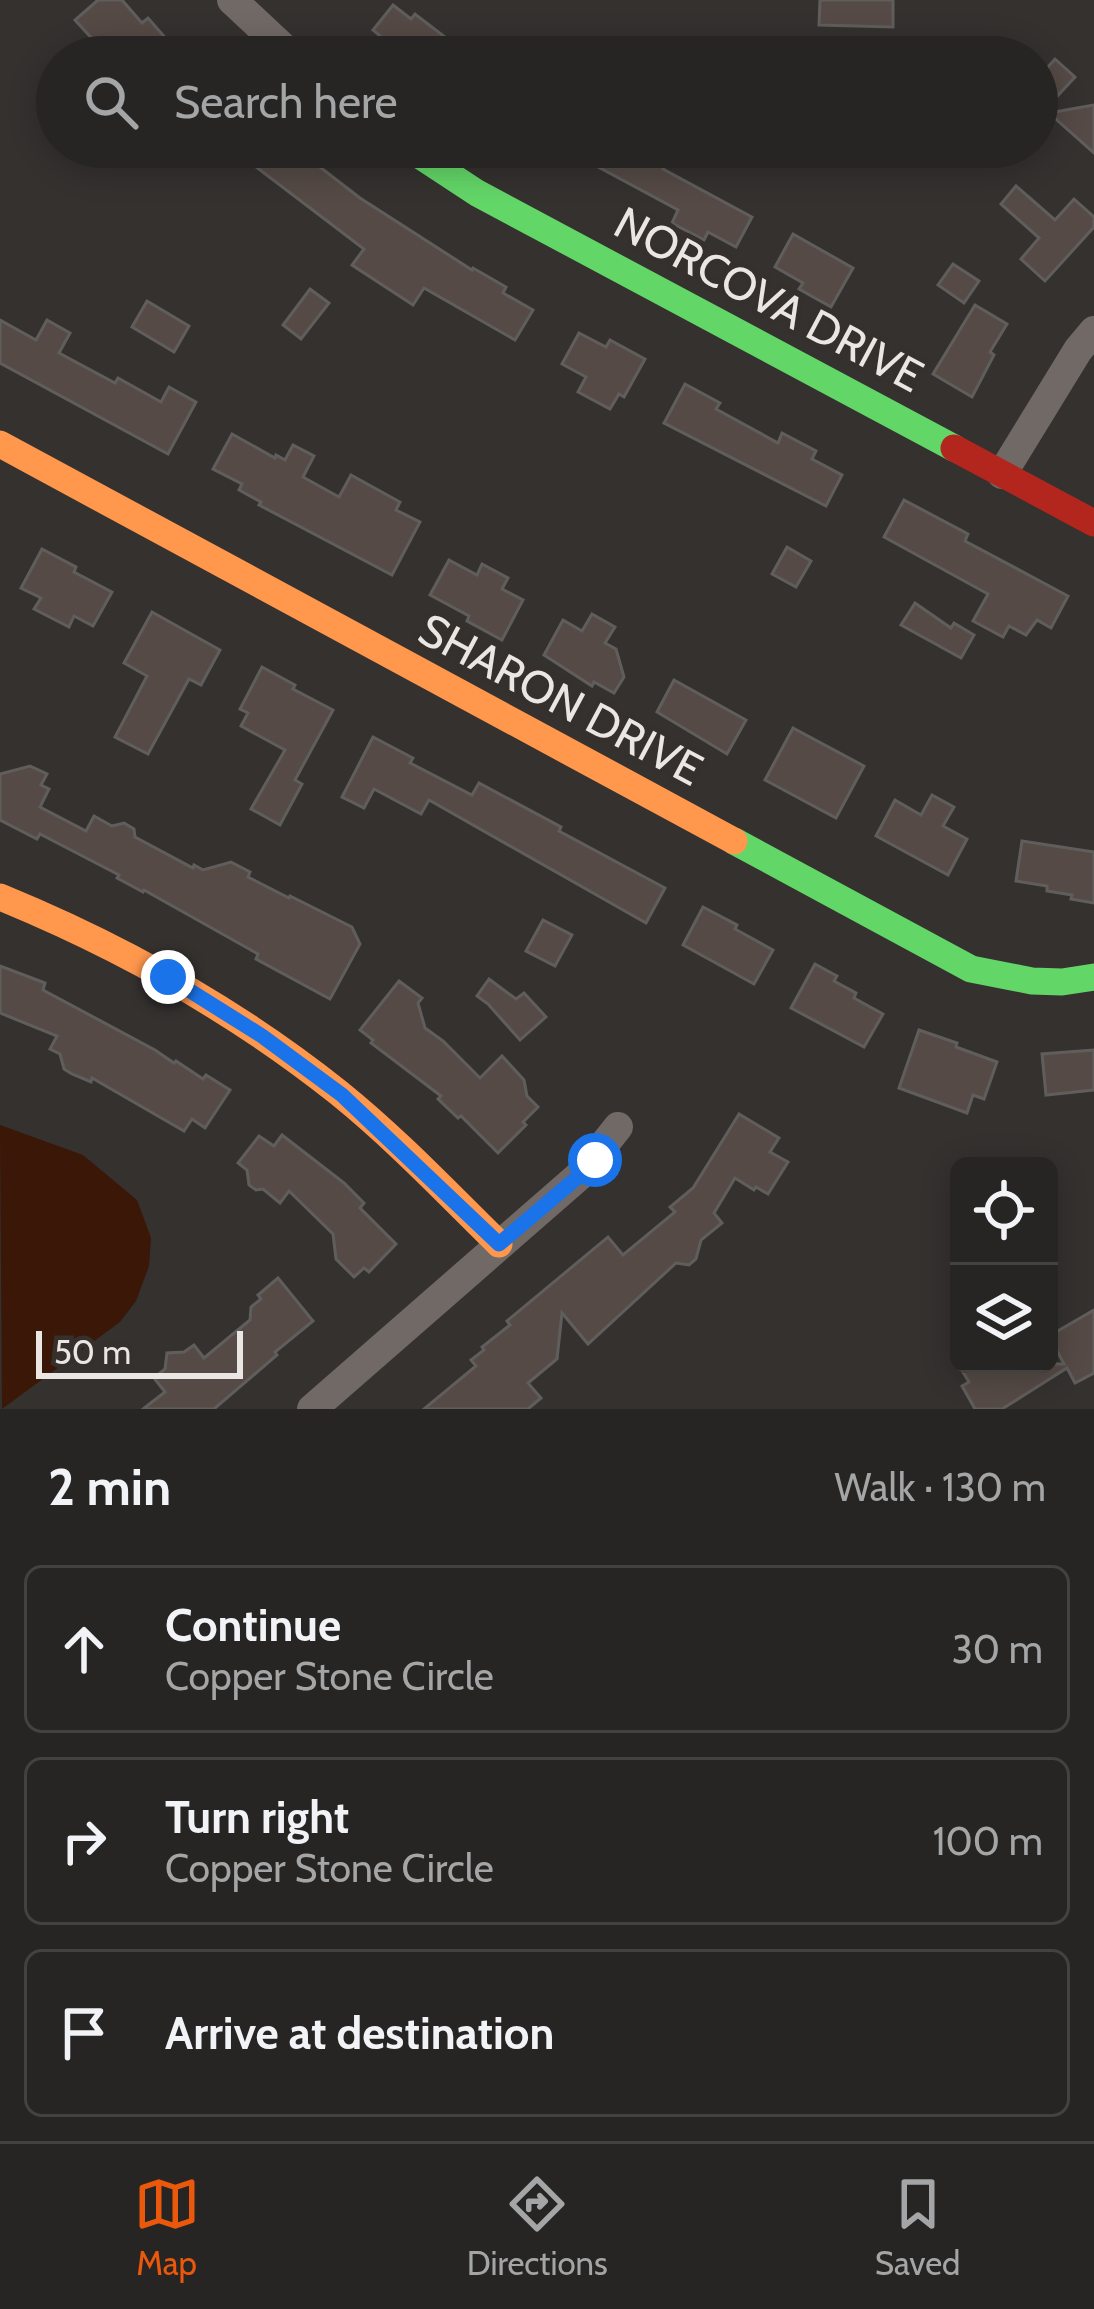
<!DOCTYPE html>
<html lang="en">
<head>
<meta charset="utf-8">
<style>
	body { margin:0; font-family:Cabin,sans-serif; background:#333130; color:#f1f3f6 }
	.controls { position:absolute; right:36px; bottom:36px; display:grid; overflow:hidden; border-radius:18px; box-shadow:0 6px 30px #0003 }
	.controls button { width:108px; height:108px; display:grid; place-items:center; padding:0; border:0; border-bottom:3px solid #434241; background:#272523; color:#f1f3f6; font:60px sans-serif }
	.scale { position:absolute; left:36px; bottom:30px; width:207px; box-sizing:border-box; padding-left:12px; border:6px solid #eae6e4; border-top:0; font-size:33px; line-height:42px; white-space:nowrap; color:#eae6e4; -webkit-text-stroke:9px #36302d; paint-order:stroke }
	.stop { position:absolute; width:36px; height:36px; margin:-27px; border:9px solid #1a73e8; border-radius:50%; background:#fff }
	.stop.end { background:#1a73e8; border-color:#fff; box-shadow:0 3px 12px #0008 }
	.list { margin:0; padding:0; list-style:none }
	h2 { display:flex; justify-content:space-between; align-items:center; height:156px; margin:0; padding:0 48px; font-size:51px }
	h2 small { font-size:39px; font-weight:400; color:#a4a5a6 }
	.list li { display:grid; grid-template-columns:78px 1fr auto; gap:36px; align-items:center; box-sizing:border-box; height:168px; margin:0 24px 24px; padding:0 24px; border:3px solid #434241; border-radius:18px }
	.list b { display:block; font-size:45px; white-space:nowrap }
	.list p { margin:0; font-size:39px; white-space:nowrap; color:#a4a5a6 }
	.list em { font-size:39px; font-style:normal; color:#a4a5a6 }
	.icon { flex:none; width:66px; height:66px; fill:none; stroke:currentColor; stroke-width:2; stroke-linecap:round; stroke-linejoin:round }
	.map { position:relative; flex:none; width:1094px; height:1409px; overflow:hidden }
	.search { position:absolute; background:#272523; box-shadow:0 6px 30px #0003; left:36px; right:36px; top:36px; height:132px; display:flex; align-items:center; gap:30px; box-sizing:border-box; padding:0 42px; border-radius:66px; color:#a4a5a6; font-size:45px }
	.sheet { height:732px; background:#272523 }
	nav { display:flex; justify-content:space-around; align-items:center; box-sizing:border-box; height:168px; border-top:3px solid #434241; background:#272523; font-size:33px; color:#a4a5a6 }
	nav a { display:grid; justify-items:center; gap:6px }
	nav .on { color:#ea580c }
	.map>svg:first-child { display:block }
	.water { fill:#3a1706 }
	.building { fill:#554a45; stroke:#605e5c; stroke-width:3 }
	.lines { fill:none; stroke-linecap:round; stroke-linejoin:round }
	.street { stroke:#716965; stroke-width:30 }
	.fast { stroke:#63d668; stroke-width:27 }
	.slow { stroke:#ff974d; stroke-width:27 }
	.jam { stroke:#b3261e; stroke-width:27 }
	.route { stroke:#1a73e8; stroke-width:15 }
	.labels { text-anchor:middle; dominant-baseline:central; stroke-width:10; stroke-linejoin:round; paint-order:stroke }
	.street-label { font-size:45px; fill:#eae6e4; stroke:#36302d }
</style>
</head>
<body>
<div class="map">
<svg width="1094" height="1409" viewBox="0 0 1094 1409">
	<rect width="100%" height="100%" fill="#34312f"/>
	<polygon class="water" points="0,1125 83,1155 137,1200 151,1238 149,1266 136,1301 120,1322 2,1409"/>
	<g class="building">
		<polygon points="98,0 122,0 142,23 148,18 170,43 154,57 109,57 75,20"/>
		<polygon points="820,0 893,0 893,27 819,25"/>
		<polygon points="393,5 411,19 415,14 471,57 380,57 390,44 373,30"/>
		<polygon points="1055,59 1075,77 1037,118 1037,79"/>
		<polygon points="1094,105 1094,153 1049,113"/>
		<polygon points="230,147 294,147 360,198 472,270 473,268 506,287 503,293 533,310 515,340 424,288 413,305 352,265 364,249"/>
		<polygon points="561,147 642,147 667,161 663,169 752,217 736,247 708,232 704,240 672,223 678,210"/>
		<polygon points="1016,186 1055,220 1074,199 1094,217 1094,227 1045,281 1021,259 1039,238 1001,204"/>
		<polygon points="793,234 853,268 831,307 799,289 803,283 775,267"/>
		<polygon points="953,264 979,281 964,303 938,285"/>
		<polygon points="310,289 329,303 301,339 283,325"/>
		<polygon points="147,301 189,326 174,352 132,327"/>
		<polygon points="975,305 1007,324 990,352 994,355 972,397 933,374"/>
		<polygon points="0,320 36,340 47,320 70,333 59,353 115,383 118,378 161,402 169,387 196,402 168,454 0,363"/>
		<polygon points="579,333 606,347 610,340 645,359 624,397 619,394 610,409 578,392 586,377 562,364"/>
		<polygon points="685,384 720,403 716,409 778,443 782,433 816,451 812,459 842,475 826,506 664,423"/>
		<polygon points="232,434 275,458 276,455 285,460 293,445 314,456 303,477 339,497 351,475 400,502 396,510 420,522 392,575 259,505 261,502 239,490 242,484 213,469"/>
		<polygon points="904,500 968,534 965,541 1068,596 1051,628 1037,620 1026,635 1009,626 1003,637 973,621 988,594 884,537"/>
		<polygon points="787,547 811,561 796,587 772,574"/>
		<polygon points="42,549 76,567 74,572 112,592 93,626 74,616 69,627 34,609 41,598 21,588"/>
		<polygon points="449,560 477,575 482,564 508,578 502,589 523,600 502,640 467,621 469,616 430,595"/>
		<polygon points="915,603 951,628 954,623 974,635 961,658 901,625"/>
		<polygon points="152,612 220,650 201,685 189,679 148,754 115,737 147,676 124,663"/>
		<polygon points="592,614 615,627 605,643 616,649 624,677 614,693 594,682 592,686 544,655 563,620 582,631"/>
		<polygon points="262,667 295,685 293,689 333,710 295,780 302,784 280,825 251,809 285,750 241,726 248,713 240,709"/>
		<polygon points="674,680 746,720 727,754 657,712"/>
		<polygon points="793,728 864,766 836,818 765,780"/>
		<polygon points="373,737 413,758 410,763 472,795 479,783 561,827 559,831 665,888 646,923 429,800 421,814 374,789 364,808 342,797"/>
		<polygon points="30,766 47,774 41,785 49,789 40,807 86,831 94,816 112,826 124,823 134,829 135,837 193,868 194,865 203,870 231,862 250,872 248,877 289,898 290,896 352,927 360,944 330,999 256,959 258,954 144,890 143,892 117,878 119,875 40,834 37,839 0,820 0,774"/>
		<polygon points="932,795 954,807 943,826 967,839 948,875 876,836 895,800 921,815"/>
		<polygon points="1022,841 1094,852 1094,903 1071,899 1072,895 1047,891 1047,886 1016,881"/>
		<polygon points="703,907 737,925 735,929 773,950 754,984 683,945"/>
		<polygon points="543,920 572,935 555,966 526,951"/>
		<polygon points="815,964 837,976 834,981 856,993 854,998 883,1014 864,1047 791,1008"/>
		<polygon points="0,966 45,983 43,990 155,1050 174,1063 176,1061 203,1079 206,1075 230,1090 205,1128 192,1119 184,1131 92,1078 91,1082 72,1074 64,1069 60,1054 50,1049 57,1036 0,1013"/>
		<polygon points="489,979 516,999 524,993 546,1017 520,1040 488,1004 477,996"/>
		<polygon points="399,981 422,998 418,1003 425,1028 443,1041 480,1078 502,1056 524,1080 527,1096 538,1107 523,1122 526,1125 498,1153 461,1116 458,1118 438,1099 441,1096 371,1043 373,1040 360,1030"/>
		<polygon points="919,1030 957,1043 956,1047 997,1062 984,1099 973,1095 967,1113 899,1088"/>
		<polygon points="1094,1050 1094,1090 1046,1095 1042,1054"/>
		<polygon points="739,1114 779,1138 770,1152 788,1162 768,1194 756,1187 754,1190 735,1178 714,1213 722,1223 701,1240 696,1259 689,1265 676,1263 588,1344 562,1313 557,1359 528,1383 541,1398 528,1409 424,1409 476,1366 471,1360 484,1350 482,1347 510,1325 507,1321 608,1237 623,1255 675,1212 670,1207 693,1188"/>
		<polygon points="282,1135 344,1183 364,1203 360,1208 396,1244 369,1272 364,1268 354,1277 336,1259 333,1234 289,1191 280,1203 263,1189 256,1190 249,1185 247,1170 238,1163 259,1136 274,1146"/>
		<polygon points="278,1278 313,1321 275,1352 277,1355 214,1409 143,1409 165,1392 154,1378 165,1369 167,1353 184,1352 194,1345 204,1358 250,1320 251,1307 261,1299 258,1295"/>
		<polygon points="1094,1310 1094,1373 1075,1383 1067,1368 1002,1409 975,1409 962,1386 969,1382 958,1364 1064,1364 1049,1336"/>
	</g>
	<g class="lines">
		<g class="street">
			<polyline points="232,0 293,57"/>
			<polyline points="1002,474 1078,350 1094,331"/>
			<polyline points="312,1409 579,1176 618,1127"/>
		</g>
		<g class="fast">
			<polyline points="407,147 477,193 954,448"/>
			<polyline points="734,841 971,969 1032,981 1062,982 1094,977"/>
		</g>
		<g class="slow">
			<polyline points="0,444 734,841"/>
			<path d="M0,897C122,947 236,1011 339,1093C396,1139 447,1193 499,1244"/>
		</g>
		<polyline class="jam" points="954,448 1094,523"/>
	</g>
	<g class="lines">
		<polyline class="route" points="168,977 262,1036 342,1095 499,1244 579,1176 595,1160"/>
	</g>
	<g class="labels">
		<g class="street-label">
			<text transform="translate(769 299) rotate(28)">NORCOVA DRIVE</text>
			<text transform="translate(561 699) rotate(28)">SHARON DRIVE</text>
		</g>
	</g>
</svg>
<div class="controls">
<button><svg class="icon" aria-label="locate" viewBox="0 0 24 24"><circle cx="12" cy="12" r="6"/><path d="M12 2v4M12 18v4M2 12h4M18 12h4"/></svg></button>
<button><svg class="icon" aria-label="layers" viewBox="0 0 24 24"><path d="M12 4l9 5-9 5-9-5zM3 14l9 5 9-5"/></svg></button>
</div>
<div class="scale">50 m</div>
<div class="stop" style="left:595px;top:1160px"></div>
<div class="stop end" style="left:168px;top:977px"></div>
<div class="search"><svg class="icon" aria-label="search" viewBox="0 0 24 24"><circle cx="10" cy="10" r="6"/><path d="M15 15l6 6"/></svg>Search here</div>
</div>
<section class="sheet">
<h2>2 min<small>Walk · 130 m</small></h2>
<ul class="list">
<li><svg class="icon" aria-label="ahead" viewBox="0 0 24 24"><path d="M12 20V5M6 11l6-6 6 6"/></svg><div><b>Continue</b><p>Copper Stone Circle</p></div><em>30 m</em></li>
<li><svg class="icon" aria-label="right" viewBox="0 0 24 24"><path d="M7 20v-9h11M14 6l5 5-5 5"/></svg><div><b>Turn right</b><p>Copper Stone Circle</p></div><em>100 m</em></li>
<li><svg class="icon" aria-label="arrive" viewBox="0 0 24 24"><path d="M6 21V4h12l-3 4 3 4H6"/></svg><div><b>Arrive at destination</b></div></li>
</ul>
</section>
<nav>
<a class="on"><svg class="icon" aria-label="map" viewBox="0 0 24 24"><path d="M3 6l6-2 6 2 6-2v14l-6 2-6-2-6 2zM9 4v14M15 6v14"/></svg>Map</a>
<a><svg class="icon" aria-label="directions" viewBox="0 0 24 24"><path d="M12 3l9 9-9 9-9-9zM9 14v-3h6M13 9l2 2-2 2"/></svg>Directions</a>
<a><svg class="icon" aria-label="saved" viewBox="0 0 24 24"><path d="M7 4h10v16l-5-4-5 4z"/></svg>Saved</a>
</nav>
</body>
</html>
